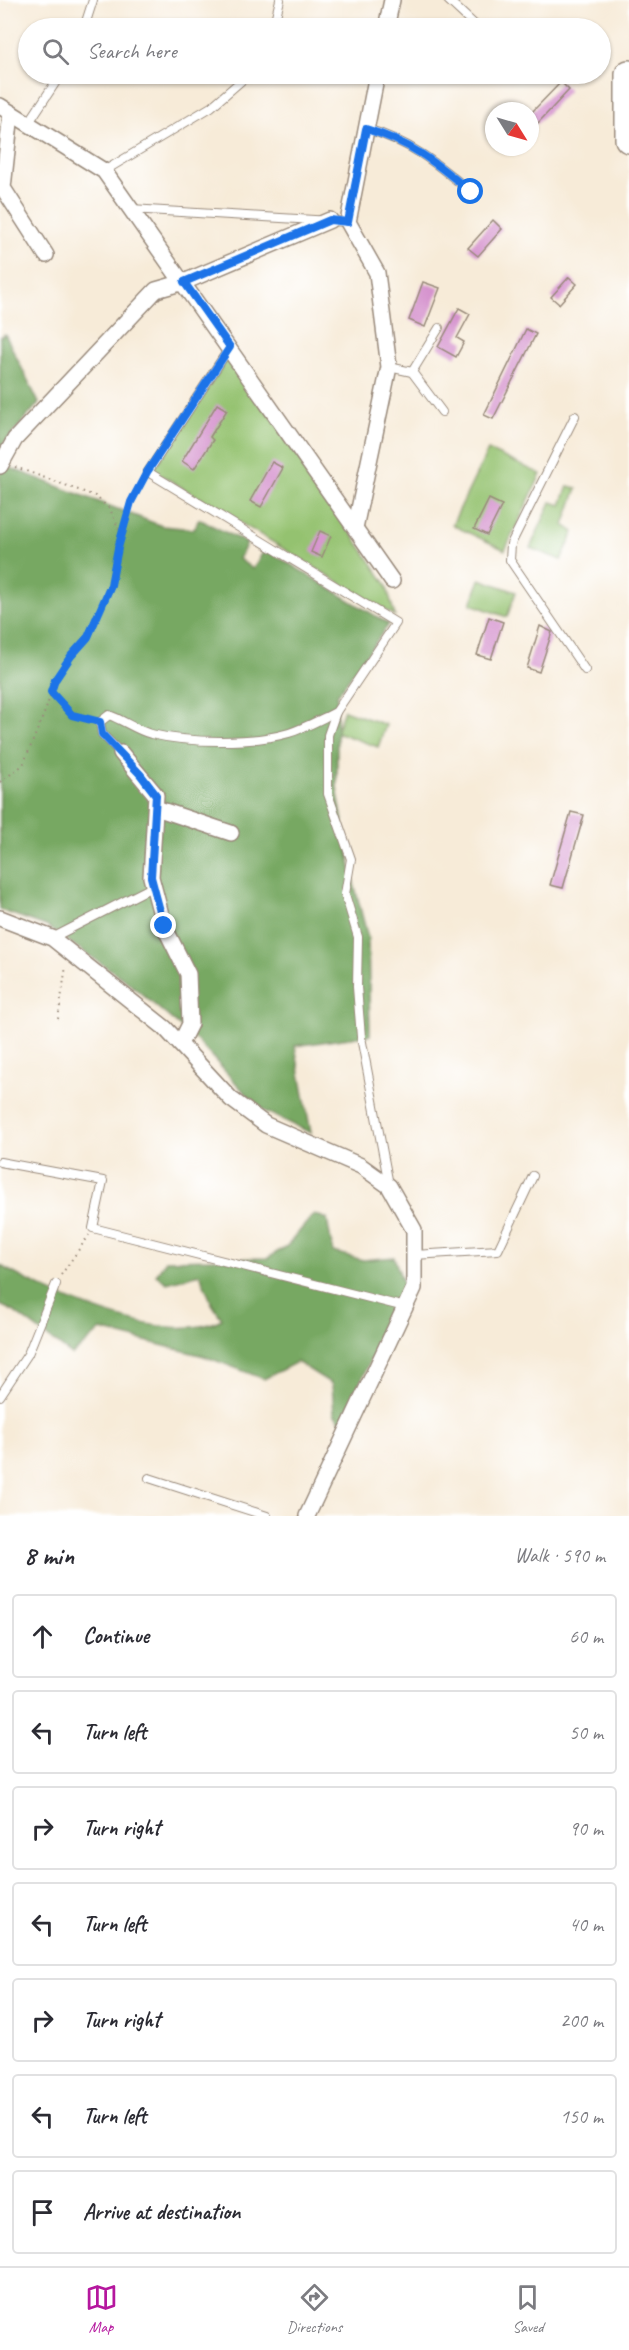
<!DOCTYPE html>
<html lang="en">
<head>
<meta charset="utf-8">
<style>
	body { margin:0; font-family:Caveat,sans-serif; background:#f7f7f7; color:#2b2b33 }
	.compass { position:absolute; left:485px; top:102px; width:54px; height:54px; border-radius:50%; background:#fff; box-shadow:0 2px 4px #0004; rotate:127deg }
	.stop { position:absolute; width:18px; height:18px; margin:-14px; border:4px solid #1a73e8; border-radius:50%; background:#fff }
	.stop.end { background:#1a73e8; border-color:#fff; box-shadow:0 2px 6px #0008 }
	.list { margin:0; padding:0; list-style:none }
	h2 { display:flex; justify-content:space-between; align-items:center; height:78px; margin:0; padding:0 24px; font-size:26px }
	h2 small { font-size:20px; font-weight:400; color:#7c7c81 }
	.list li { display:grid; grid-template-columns:39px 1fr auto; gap:18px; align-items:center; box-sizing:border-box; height:84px; margin:0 12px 12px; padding:0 12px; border:2px solid #e1e1e2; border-radius:6px }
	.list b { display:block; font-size:22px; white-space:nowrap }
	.list em { font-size:20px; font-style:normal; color:#7c7c81 }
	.icon { flex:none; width:33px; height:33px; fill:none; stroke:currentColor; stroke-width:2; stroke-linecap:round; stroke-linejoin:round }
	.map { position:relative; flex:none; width:629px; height:1516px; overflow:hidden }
	.search { position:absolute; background:#fff; box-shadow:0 2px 4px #0004; left:18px; right:18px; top:18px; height:66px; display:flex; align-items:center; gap:15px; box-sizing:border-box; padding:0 21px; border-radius:33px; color:#7c7c81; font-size:22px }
	.sheet { height:750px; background:#fff }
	nav { display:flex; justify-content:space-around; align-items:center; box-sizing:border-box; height:84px; border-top:2px solid #e1e1e2; background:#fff; font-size:16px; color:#7c7c81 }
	nav a { display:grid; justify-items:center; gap:3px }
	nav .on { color:#b5179e }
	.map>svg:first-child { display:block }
	.green { fill:#94c270; stroke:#687647; stroke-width:1.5 }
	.forest { fill:#77a862; stroke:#596940; stroke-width:1.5 }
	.building { fill:#d593ce }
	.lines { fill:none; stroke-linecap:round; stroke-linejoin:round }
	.lane-casing { stroke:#998a7b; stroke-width:10 }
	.street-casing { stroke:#998a7b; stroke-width:18 }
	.highway-casing { stroke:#998a7b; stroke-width:30 }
	.path { stroke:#998a7b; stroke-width:2; stroke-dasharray:1.5 4.5; stroke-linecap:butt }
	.lane { stroke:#fff; stroke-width:8 }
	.street { stroke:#fff; stroke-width:15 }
	.highway { stroke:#fff; stroke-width:27 }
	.route { stroke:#1a73e8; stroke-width:8 }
</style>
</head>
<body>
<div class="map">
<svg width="629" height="1516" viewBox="0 0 629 1516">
	<rect width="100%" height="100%" fill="#fff"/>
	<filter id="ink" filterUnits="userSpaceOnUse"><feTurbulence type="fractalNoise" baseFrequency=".0167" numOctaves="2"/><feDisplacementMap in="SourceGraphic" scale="12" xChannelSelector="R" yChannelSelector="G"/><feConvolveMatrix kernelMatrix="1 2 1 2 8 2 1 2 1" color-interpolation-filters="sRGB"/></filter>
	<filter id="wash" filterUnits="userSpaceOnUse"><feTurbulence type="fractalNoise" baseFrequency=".008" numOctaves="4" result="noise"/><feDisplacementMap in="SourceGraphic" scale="24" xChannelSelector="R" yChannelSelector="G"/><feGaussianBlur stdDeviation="1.35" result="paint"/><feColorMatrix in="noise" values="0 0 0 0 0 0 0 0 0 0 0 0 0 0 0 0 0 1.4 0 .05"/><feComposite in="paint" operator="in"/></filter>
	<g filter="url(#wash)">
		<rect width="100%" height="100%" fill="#f7ebd8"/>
		<g class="green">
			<polygon points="230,355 386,584 395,616 153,470"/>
			<polygon points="488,450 541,474 505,550 452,525"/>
			<polygon points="568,486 577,488 564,525 574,532 561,560 530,548 551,502 561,505"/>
			<polygon points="480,579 516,592 507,617 471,604"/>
			<polygon points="344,710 386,725 378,747 336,732"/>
		</g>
		<g class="forest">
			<polygon points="5,334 39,403 0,448 0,337"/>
			<polygon points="0,464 162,526 194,529 199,519 247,543 239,559 253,569 265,549 389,624 337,695 337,788 354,884 368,938 370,1035 295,1046 311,1133 260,1109 197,1041 124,979 46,926 0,910"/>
			<path d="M314,1214L327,1219L333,1252L363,1260L394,1257L404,1286L342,1423L334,1414L332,1384L297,1362L264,1379L204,1356L101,1330L72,1355L13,1311L0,1305V1265C49,1295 167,1348 222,1319L212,1304L200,1274L167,1283L156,1275L166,1260L268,1258L287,1246Z"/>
		</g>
		<g id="blocks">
			<g class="building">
				<polygon points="561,82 569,90 537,124 530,114"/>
				<polygon points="493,220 502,229 478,256 468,248"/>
				<polygon points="569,277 577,284 559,304 551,297"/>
				<polygon points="423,282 440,288 425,327 409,320"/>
				<polygon points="459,308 470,314 457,338 464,342 456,357 438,347"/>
				<polygon points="526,329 536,334 493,419 484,415"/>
				<polygon points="217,404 227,410 210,437 213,440 194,469 182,461"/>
				<polygon points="272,462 283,468 261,507 250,501"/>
				<polygon points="489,499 502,505 487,535 474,529"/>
				<polygon points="320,531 331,536 322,557 311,552"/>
				<polygon points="489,617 503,622 491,659 477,655"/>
				<polygon points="540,626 552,632 539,672 527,668"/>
				<polygon points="571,812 584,815 563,888 550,885"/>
			</g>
		</g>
	</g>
	<g filter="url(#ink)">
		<use href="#blocks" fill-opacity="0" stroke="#998a7b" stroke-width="1.5"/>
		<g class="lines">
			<g class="lane-casing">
				<g id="lane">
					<polyline points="448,0 478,28"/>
					<polyline points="84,28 93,0"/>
					<polyline points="273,28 280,0"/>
					<polyline points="28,124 61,74"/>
					<path d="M367,129C411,142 436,163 471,192"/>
					<polyline points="104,171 211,107 249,74"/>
					<polyline points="131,209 348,222"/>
					<polyline points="230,347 148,472 396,623 336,712 328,735 328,794 351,859 345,894 358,937 357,987 361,1037 389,1185"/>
					<polyline points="389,367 412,372 442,412"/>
					<polyline points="412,372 439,328"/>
					<polyline points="575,416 511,544 510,560 585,670"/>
					<path d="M121,753L102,734L100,722L109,715C123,720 136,730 151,734C189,743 251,744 289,733C305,728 321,719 336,712"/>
					<polyline points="52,938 154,886"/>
					<polyline points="0,1162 103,1181 93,1228 405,1307"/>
					<polyline points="414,1255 498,1250 533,1176"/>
					<polyline points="0,1396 28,1354 56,1284"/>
					<polyline points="149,1478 267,1516"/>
				</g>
			</g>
			<g class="street-casing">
				<g id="street">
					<polyline points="386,28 392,0"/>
					<polyline points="0,106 104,171 392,581"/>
					<polyline points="11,113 3,188 46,255"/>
					<polyline points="0,466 15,439 156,290 184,282 330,220"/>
					<polyline points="355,528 389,367 377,273 348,222 377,74"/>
					<polyline points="121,753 156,795 151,877 164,926 188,974 190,1024 180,1044"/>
					<polyline points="156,808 231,833"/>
					<polyline points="0,918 52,938 165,1028 231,1099 266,1125 361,1166 389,1186 414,1230 414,1288 307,1516"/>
				</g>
			</g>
			<g class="highway-casing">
				<polyline id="highway" points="629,74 629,139"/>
			</g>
			<g class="path">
				<polyline points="15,467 95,496 110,509 121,534"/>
				<polyline points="51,692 72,715 91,720"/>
				<polyline points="0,782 23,765 46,709 55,680 71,656 88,637 111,585 118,548 131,502 143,479"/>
				<polyline points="58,1019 66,966"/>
				<polyline points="61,1275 89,1235"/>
			</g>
			<use href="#lane" class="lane"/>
			<use href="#street" class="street"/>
			<use href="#highway" class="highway"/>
		</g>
	</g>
	<g class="lines" filter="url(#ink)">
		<path class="route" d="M164,926L151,877L156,795L140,774L102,734L100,722L72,715L51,692L55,680L71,656L88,637L111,585L118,548L131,502L147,472L230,347L184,282L330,220L348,222L366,129C411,142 436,163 471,192"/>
	</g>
</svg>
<svg class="compass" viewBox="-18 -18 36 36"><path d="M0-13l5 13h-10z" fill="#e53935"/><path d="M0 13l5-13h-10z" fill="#7c7c81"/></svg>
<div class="stop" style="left:471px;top:192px"></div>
<div class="stop end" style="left:164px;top:926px"></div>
<div class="search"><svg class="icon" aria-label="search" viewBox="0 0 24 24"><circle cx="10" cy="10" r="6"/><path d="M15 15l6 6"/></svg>Search here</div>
</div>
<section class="sheet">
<h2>8 min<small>Walk · 590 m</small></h2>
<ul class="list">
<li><svg class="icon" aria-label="ahead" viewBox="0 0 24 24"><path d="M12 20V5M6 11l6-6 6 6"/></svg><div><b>Continue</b></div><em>60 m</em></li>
<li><svg class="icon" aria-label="left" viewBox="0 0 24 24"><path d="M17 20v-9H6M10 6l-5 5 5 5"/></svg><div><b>Turn left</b></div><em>50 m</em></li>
<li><svg class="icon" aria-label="right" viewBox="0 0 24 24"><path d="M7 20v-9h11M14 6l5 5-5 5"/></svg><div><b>Turn right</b></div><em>90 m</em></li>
<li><svg class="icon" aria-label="left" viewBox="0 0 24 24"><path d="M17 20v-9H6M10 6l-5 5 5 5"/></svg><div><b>Turn left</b></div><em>40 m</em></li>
<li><svg class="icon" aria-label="right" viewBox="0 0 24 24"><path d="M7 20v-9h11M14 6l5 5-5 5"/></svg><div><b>Turn right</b></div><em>200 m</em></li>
<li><svg class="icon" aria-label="left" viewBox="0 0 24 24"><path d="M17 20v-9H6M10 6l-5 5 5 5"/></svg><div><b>Turn left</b></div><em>150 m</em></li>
<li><svg class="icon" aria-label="arrive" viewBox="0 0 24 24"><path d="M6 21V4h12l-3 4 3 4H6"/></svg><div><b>Arrive at destination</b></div></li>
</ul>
</section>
<nav>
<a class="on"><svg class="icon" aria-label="map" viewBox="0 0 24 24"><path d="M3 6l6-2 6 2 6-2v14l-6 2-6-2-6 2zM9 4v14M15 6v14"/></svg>Map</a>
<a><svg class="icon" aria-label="directions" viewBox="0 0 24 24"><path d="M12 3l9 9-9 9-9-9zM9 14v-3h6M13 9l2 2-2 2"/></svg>Directions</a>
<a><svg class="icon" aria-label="saved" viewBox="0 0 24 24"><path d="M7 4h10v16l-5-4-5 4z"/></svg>Saved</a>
</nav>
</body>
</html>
